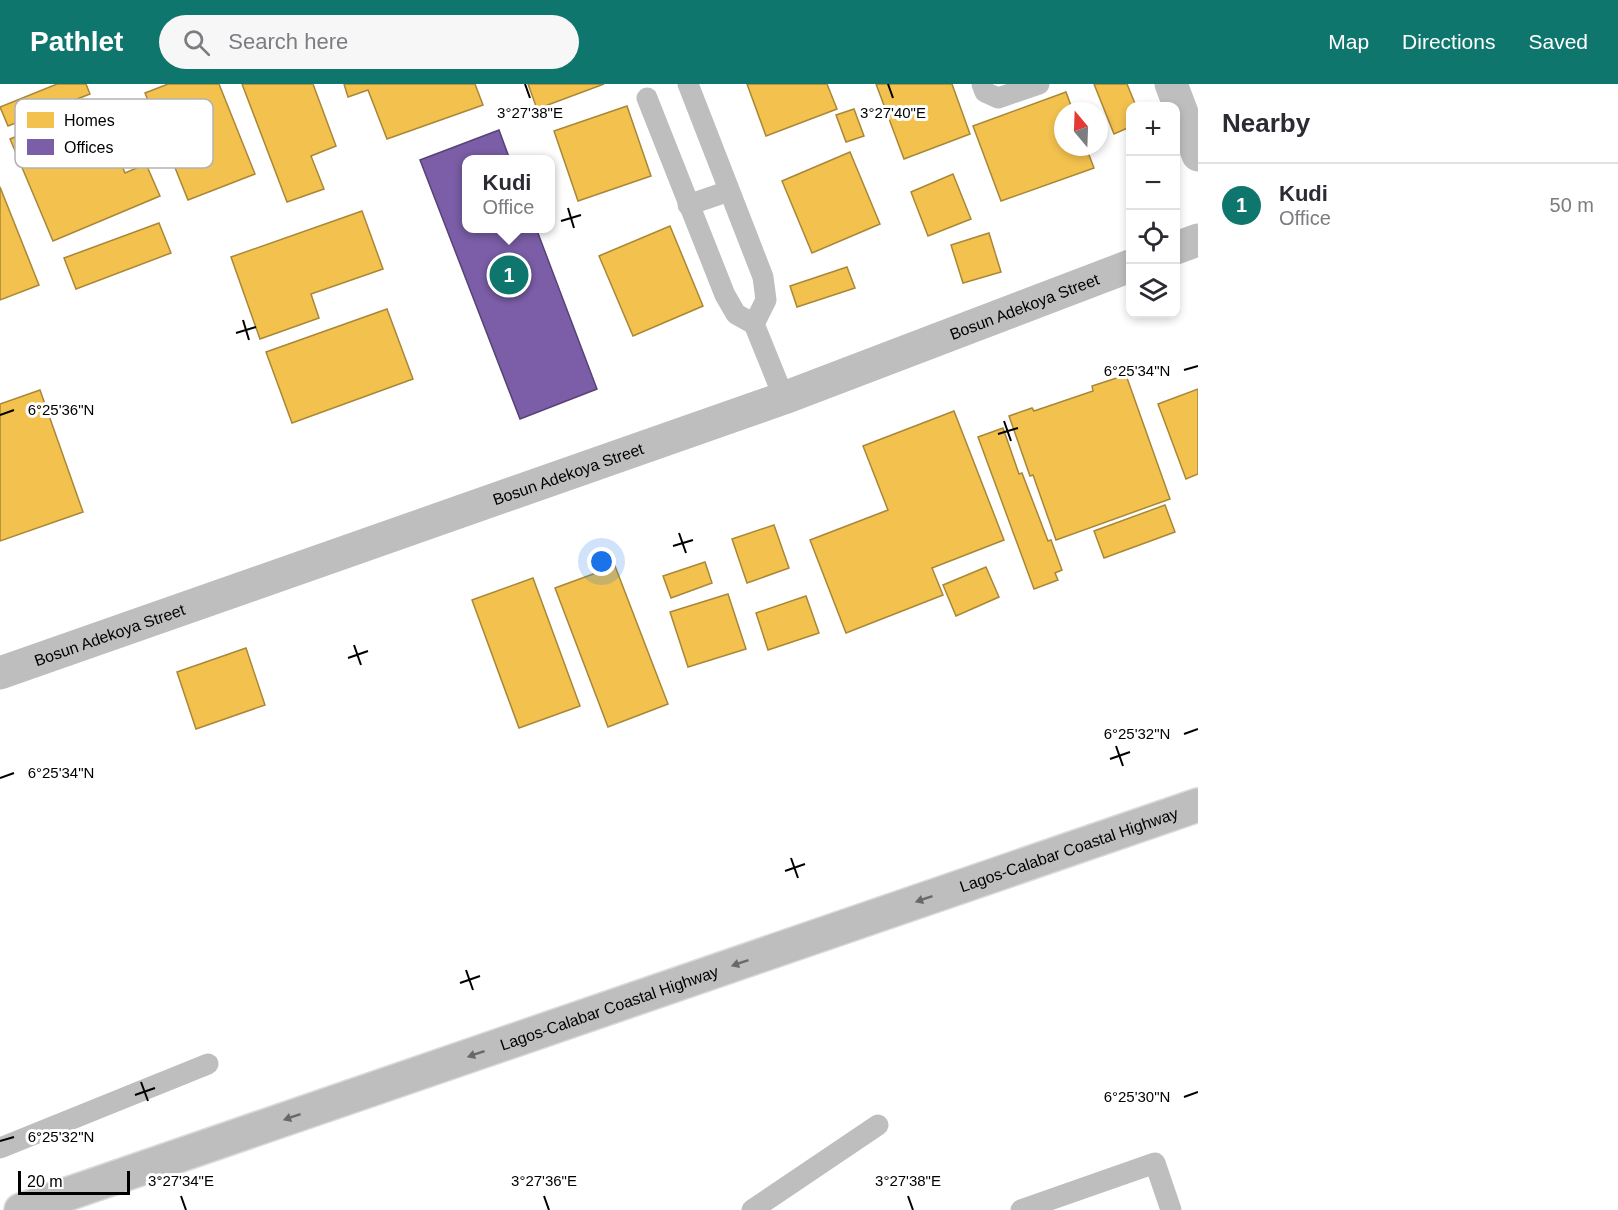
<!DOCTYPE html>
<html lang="en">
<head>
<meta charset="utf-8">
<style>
	body { margin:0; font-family:Helvetica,sans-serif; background:#f7f7f7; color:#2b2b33 }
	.controls { position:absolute; right:18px; top:18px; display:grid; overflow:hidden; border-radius:12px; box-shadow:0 3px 9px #0003 }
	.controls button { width:54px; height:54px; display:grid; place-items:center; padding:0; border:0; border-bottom:2px solid #e1e1e2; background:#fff; color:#2b2b33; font:30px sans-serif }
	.compass { position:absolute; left:1054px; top:18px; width:54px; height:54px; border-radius:50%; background:#fff; box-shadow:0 3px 9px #0003; rotate:341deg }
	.scale { position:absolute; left:18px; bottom:15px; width:112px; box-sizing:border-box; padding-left:6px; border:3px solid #000; border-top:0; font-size:16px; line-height:21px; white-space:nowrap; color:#000; -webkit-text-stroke:4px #fff; paint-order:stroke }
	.you { position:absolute; left:602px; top:478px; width:21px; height:21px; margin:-15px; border:4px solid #fff; border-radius:50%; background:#1a73e8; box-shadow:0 0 0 9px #1a73e833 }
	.badge { display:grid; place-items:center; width:39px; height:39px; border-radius:50%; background:#0f766e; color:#fff; font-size:20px; font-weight:700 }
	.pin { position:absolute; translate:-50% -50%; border:3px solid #fff; box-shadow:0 2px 6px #0006 }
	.popup { position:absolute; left:462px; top:71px; width:93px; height:78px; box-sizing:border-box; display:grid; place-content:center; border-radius:12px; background:#fff; filter:drop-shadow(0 2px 4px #0005); font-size:20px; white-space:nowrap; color:#7c7c81 }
	.popup b { font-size:22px; color:#2b2b33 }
	.popup::after { content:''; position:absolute; left:50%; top:100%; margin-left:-12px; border:12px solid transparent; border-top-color:#fff }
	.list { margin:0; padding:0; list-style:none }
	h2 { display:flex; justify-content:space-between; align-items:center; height:78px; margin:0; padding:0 24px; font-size:26px }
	h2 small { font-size:20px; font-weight:400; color:#7c7c81 }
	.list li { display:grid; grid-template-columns:39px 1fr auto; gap:18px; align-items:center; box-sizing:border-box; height:84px; padding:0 24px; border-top:2px solid #e1e1e2 }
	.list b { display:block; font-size:22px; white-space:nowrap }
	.list p { margin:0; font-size:20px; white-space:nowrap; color:#7c7c81 }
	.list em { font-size:20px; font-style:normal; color:#7c7c81 }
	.icon { flex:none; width:33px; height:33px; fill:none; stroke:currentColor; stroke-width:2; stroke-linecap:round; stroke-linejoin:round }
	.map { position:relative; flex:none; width:1198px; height:1126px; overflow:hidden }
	header { display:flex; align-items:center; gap:36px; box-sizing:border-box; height:84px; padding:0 30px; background:#0f766e; color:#fff }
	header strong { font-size:28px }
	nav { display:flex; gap:33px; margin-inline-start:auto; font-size:21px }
	.search { width:420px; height:54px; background:#f7f7f7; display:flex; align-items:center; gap:15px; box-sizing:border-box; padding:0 21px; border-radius:33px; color:#7c7c81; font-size:22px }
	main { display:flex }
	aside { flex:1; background:#fff }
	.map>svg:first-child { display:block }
	.homes { fill:#f2c14e; stroke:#a98737; stroke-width:1.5 }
	.offices { fill:#7b5ea7; stroke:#564275; stroke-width:1.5 }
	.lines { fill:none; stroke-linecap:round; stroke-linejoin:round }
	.highway-casing { stroke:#dbdbdb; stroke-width:36 }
	.lane { stroke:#bebebe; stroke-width:21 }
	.street { stroke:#bebebe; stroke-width:33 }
	.highway { stroke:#bebebe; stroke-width:33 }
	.oneway { fill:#686868 }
	.ticks { fill:none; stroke:#000; stroke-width:2 }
	.labels { text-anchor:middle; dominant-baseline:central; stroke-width:6; stroke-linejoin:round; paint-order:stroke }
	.street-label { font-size:16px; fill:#000; stroke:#fff }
	.key { fill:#fff; stroke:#b2b2b2; stroke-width:1.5 }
	.key-label { font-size:16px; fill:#000 }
	.ticks-label { font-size:15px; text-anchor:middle; fill:#000; stroke:#fff; stroke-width:6; stroke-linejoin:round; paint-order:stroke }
</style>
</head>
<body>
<header>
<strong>Pathlet</strong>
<div class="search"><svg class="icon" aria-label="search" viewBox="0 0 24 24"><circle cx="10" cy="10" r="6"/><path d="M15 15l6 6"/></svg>Search here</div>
<nav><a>Map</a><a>Directions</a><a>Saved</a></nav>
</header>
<main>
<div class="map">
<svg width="1198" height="1126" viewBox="0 0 1198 1126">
	<rect width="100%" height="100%" fill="#fff"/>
	<g class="homes">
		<polygon points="57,0 86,0 90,10 8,42 0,23"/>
		<polygon points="168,0 219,0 255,90 188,116 145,9"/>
		<polygon points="242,0 313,0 336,62 311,72 324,105 287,118"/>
		<polygon points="344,0 475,0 483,21 387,55 368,6 348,13"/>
		<polygon points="528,0 604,0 537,25"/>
		<polygon points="747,0 827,0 837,25 766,52"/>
		<polygon points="876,0 952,0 970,50 904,75"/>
		<polygon points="1094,0 1127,0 1136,22 1130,22 1130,43 1114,50"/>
		<polygon points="1066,8 1073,27 1063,27 1063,63 1086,63 1094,84 1001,117 973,42"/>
		<polygon points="97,20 125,89 146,80 160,112 53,157 10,55"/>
		<polygon points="627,22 651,92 578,117 554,47"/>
		<polygon points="854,25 864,52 846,58 836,31"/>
		<polygon points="850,68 880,140 812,169 782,97"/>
		<polygon points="953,90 971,135 928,152 911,108"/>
		<polygon points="0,103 39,201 0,216"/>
		<polygon points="362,127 383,185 311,210 319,234 260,255 231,173"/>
		<polygon points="159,139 171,169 76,205 64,174"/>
		<polygon points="670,142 703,222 633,252 599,172"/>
		<polygon points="989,149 1001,188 963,199 951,161"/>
		<polygon points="847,183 855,204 797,223 790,202"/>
		<polygon points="387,225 413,295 292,339 266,268"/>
		<polygon points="1126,291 1170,415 1056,456 1033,391 1030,392 1009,332 1032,324 1034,327 1093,307 1092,302"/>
		<polygon points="1198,305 1198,390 1186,395 1158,320"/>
		<polygon points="40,306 83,428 0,457 0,320"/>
		<polygon points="954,327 1004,456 932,484 943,511 846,549 810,456 888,426 863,362"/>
		<polygon points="1003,344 1019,390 1022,389 1048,457 1051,456 1062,486 1055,489 1058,496 1034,505 978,353"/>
		<polygon points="1165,421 1175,448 1104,474 1094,447"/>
		<polygon points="774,441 789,484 747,499 732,455"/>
		<polygon points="705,478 712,499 671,514 663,492"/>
		<polygon points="615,482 668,620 608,643 555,504"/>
		<polygon points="986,483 999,513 956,532 943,501"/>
		<polygon points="533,494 580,622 519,644 472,516"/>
		<polygon points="728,510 746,565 688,583 670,528"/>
		<polygon points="806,512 819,549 768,566 756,529"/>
		<polygon points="246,564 265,621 196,645 177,588"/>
	</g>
	<polygon class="offices" points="499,46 510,76 467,76 467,144 536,144 597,305 520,335 420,76"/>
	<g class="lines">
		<g class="highway-casing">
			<g id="highway">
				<path id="s2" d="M21,1126L1198,721"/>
			</g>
		</g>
		<g class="lane">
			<polyline points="688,0 763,193 766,216 754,240"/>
			<polyline points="982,0 985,8 998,14 1039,0"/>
			<polyline points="647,14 725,211 736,230 754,240 784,314"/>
			<polyline points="688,121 729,107"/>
			<polyline points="0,1064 208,980"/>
			<polyline points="752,1126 878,1041"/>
			<polyline points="1021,1126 1155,1079 1171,1126"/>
		</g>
		<g class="street">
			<polyline points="1171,0 1198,71"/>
			<polyline points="1176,164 1198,156"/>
			<path id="s1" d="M0,589L784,314L1130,182"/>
		</g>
		<use href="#highway" class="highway"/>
	</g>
	<defs><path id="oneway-solid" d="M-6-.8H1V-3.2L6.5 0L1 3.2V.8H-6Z" transform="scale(1.5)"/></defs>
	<g class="oneway">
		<use href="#oneway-solid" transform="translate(924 815) rotate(161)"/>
		<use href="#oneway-solid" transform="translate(740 879) rotate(161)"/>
		<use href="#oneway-solid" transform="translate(476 970) rotate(161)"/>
		<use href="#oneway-solid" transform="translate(292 1033) rotate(161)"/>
	</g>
	<path class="ticks" d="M525,0L530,14M888,0L893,14M568,124L574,144M561,137L581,131M243,236L249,256M236,249L256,243M1184,286L1198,282M0,331L14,326M1004,337L1011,357M998,350L1018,344M679,449L686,469M673,462L693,456M354,561L361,581M348,574L368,567M1184,650L1198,645M1116,662L1123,682M1110,675L1130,668M0,694L14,689M791,774L798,794M785,787L805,780M466,886L473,906M460,899L480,892M141,998L148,1017M135,1011L155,1004M1184,1013L1198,1008M0,1057L14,1053M181,1112L186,1126M544,1112L549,1126M908,1112L913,1126"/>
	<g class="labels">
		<g class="street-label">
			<text stroke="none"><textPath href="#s1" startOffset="1088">Bosun Adekoya Street</textPath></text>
			<text stroke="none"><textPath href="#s1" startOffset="602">Bosun Adekoya Street</textPath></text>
			<text stroke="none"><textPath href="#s1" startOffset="116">Bosun Adekoya Street</textPath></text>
			<text stroke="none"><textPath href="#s2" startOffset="1108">Lagos-Calabar Coastal Highway</textPath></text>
			<text stroke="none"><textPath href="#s2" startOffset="622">Lagos-Calabar Coastal Highway</textPath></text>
		</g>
	</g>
	<rect x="15" y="15" width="198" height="69" rx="9" class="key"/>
	<rect x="27" y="28" width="27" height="16" fill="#f2c14e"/>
	<rect x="27" y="55" width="27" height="16" fill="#7b5ea7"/>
	<g class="key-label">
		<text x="64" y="42">Homes</text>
		<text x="64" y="69">Offices</text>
	</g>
	<g class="ticks-label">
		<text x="893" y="34">3°27'40"E</text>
		<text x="530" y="34">3°27'38"E</text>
		<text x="1137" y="292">6°25'34"N</text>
		<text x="61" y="331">6°25'36"N</text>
		<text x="1137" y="655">6°25'32"N</text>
		<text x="61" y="694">6°25'34"N</text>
		<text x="1137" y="1018">6°25'30"N</text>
		<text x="61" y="1058">6°25'32"N</text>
		<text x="181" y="1102">3°27'34"E</text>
		<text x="544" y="1102">3°27'36"E</text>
		<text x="908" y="1102">3°27'38"E</text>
	</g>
</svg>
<div class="controls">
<button>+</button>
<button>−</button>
<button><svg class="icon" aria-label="locate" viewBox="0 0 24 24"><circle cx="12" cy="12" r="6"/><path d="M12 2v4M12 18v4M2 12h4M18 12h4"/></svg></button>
<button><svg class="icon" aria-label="layers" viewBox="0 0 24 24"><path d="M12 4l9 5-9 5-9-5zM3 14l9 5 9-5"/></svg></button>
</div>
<svg class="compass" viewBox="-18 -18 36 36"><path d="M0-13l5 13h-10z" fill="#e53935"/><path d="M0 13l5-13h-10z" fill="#7c7c81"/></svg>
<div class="scale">20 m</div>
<div class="you"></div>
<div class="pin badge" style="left:509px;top:191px">1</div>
<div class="popup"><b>Kudi</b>Office</div>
</div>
<aside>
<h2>Nearby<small></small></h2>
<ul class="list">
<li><span class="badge">1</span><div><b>Kudi</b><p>Office</p></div><em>50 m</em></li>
</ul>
</aside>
</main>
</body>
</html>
